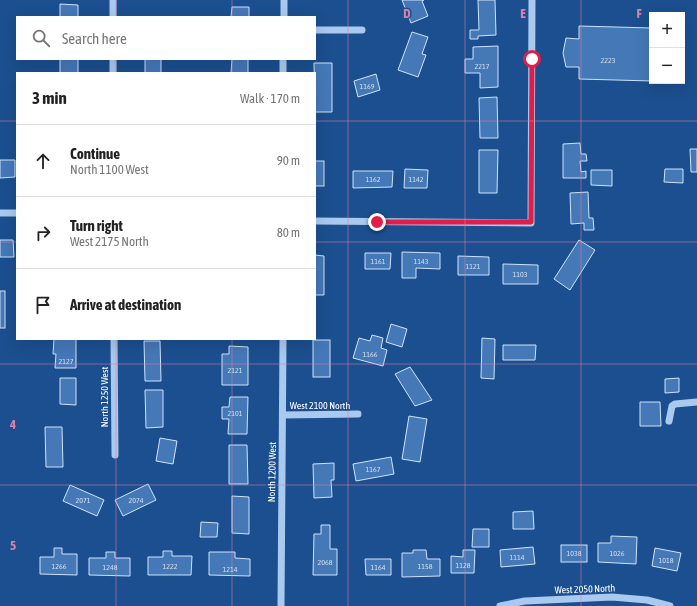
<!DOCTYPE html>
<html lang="en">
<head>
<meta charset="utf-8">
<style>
	body { margin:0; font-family:"Asap Condensed",sans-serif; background:#f2f2f2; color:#222 }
	.controls { position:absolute; right:12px; top:12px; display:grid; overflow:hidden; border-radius:0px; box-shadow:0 4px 16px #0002 }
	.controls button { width:36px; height:36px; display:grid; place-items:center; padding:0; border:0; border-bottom:1px solid #e0e0e0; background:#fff; color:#222; font:20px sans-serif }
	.stop { position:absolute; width:12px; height:12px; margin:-9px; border:3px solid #e11d48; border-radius:50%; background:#fff }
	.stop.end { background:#e11d48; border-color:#fff; box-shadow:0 1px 4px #0008 }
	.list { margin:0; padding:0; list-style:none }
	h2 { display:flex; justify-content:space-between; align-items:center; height:52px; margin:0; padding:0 16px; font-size:17px }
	h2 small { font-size:13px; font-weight:400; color:#767676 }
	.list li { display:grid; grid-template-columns:26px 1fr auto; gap:12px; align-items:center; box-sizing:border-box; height:72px; padding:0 16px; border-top:1px solid #e0e0e0 }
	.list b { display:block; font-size:15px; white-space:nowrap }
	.list p { margin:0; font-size:13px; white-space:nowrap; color:#767676 }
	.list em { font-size:13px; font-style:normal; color:#767676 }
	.icon { flex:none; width:22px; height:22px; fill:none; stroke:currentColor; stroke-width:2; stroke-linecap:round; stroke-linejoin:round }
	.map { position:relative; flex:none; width:697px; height:606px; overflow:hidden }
	.search { position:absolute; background:#fff; box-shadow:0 4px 16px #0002; left:16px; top:16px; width:300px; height:44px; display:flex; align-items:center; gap:10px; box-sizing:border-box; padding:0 14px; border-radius:0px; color:#767676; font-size:15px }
	.panel { position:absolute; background:#fff; box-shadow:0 4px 16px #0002; left:16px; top:72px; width:300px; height:268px; border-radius:0px }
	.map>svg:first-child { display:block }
	.building { fill:#4478b7; stroke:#cfe3fa }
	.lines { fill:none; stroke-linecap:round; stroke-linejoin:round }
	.minor { stroke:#a9c9ee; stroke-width:7 }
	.route { stroke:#e11d48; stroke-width:5 }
	.grid { fill:none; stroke:#dd80a5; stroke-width:1; stroke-opacity:0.55 }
	.labels { text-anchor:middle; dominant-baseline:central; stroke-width:3; stroke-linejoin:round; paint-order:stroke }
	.number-label { font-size:8px; fill:#d0dded }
	.street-label { font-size:10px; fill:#fff; stroke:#1b4f8f }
	.grid-label { font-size:13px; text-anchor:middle; font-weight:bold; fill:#dd80a5; stroke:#1b4f8f; stroke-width:3; stroke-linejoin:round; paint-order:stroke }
</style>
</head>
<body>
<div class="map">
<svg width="697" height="606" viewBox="0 0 697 606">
	<rect width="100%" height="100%" fill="#1b4f8f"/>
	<g class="building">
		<polygon points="402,0 424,0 422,1 428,16 411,23"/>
		<polygon points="478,0 495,0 496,35 478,36 478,39 470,39 470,30 479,30"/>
		<polygon points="60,4 78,5 78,17 60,17"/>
		<polygon points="232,7 249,7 249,17 231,17"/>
		<polygon points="579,26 652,28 652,81 579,79 579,67 566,67 563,53 566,38 579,39"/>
		<polygon points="412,32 428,37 422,54 426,55 418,77 398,70"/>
		<polygon points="498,46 498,87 480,88 480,73 465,73 465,59 473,59 473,47"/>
		<rect x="60" y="59" width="18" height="14"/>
		<rect x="145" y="59" width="16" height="14"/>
		<polygon points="232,59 248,59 248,73 231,73"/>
		<polygon points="314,63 332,63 332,112 315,112"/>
		<polygon points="376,74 380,90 358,97 354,81"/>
		<polygon points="497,97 498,138 480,138 479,98"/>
		<polygon points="580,143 581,154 586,154 587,161 580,161 581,172 586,171 586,178 563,178 563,144"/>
		<polygon points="690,149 697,149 697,172 691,172"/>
		<polygon points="479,150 498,150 497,193 479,193"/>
		<polygon points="0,160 15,160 15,177 0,178"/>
		<rect x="315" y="161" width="9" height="25"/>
		<polygon points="405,169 428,170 427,188 404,188"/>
		<polygon points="665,169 683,169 683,183 664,182"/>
		<polygon points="591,170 612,170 612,186 591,185"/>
		<polygon points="353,171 393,171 392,187 353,188"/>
		<polygon points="588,192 589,218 593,218 594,230 584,230 584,223 571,224 570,193"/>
		<polygon points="0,240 13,240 14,257 0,257"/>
		<polygon points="579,240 595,250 570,290 554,279"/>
		<polygon points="402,252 440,253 440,269 416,268 416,278 402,278"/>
		<polygon points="365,253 391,253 390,269 365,269"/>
		<polygon points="315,255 324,256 324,295 315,295"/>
		<polygon points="458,256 489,257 489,275 458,275"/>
		<polygon points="503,264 538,265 538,284 503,284"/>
		<rect x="0" y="291" width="5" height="37"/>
		<polygon points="391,324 407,329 402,347 386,342"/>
		<polygon points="372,335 383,338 381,348 387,350 383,366 353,358 359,338 370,341"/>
		<polygon points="482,338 495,339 494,379 481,378"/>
		<polygon points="54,339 76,339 76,368 55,368 56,354 53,354"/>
		<rect x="313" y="340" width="17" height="37"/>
		<polygon points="144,341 160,341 161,381 145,381"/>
		<polygon points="503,345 536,345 535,360 503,360"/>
		<polygon points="229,346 248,347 248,385 222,385 222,354 229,354"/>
		<polygon points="410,367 432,400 415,406 395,374"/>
		<polygon points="60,378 76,378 76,405 60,404"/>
		<polygon points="679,378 679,392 665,393 665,379"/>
		<polygon points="145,390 163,390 163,427 146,428"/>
		<polygon points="230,397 248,397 247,434 228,434 229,419 222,419 222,407 229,407"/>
		<polygon points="640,402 660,402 661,426 640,426"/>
		<polygon points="409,416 427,419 420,462 402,459"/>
		<polygon points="45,427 62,427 63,467 46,467"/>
		<polygon points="160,438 177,441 173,464 156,461"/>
		<polygon points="229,445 247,445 248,484 229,484"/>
		<polygon points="391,457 394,474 356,481 353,464"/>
		<polygon points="334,463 334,480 331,480 332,497 314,498 313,464"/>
		<polygon points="148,484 156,500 123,516 115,500"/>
		<polygon points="70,485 104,500 97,516 63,501"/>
		<polygon points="232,496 249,497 249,534 232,533"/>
		<polygon points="533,511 534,529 513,529 513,512"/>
		<polygon points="201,522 218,523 217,537 200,537"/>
		<polygon points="321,525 330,525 330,549 337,549 337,575 313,575 314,534 321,534"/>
		<polygon points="473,529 489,529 489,547 472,547"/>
		<polygon points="611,536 637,537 636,564 598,562 598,543 611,543"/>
		<rect x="561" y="545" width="26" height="17"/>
		<polygon points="533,547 535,564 501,567 500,550"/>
		<polygon points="54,548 62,548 62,554 77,554 77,575 40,574 40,557 54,557"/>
		<polygon points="655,548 681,553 677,571 652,566"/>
		<polygon points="413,550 426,550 427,559 440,559 440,576 402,577 402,553 413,553"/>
		<polygon points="463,550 475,550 474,573 451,573 451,556 463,557"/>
		<polygon points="163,551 172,551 172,556 192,556 191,575 148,575 148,557 163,557"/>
		<polygon points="106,552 115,552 115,558 130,558 130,576 89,575 89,558 106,558"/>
		<polygon points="209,552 235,552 235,558 250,559 250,576 209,575"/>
		<polygon points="365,559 391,559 391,575 366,575"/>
	</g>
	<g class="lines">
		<g class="minor">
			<polyline points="113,0 113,17"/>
			<polyline points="284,0 284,17"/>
			<polyline points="315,30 362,30"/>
			<polyline points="113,59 113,73"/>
			<polyline points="283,73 283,59"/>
			<polyline points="0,213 17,213"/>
			<polyline points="315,221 531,223 532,0"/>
			<polyline points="114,339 115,455"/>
			<polyline points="283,415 358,414"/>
			<polyline points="669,421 672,406 675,404 697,402"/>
			<polyline points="281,606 283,339"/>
			<polyline points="500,606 525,601 612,597 647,600 670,606"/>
		</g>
	</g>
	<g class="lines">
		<polyline class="route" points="377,222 531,222 532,59"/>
	</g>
	<path class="grid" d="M116,0V17M232,0V17M348,0V606M465,0V606M581,0V606M116,59V73M232,59V73M0,121H17M315,121H697M0,242H17M315,242H697M116,339V606M232,339V606M0,364H697M0,485H697"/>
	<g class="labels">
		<g class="number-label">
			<text x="608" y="60">2223</text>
			<text x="482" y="66">2217</text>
			<text x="367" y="86">1169</text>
			<text x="373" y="179">1162</text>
			<text x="416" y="179">1142</text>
			<text x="378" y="261">1161</text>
			<text x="421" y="261">1143</text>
			<text x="473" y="266">1121</text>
			<text x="520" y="274">1103</text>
			<text x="370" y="354">1166</text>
			<text x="66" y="361">2127</text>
			<text x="235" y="370">2121</text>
			<text x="235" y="413">2101</text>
			<text x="373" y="469">1167</text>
			<text x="83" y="500">2071</text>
			<text x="136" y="500">2074</text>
			<text x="574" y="553">1038</text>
			<text x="617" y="553">1026</text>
			<text x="517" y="557">1114</text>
			<text x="666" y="560">1018</text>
			<text x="325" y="562">2068</text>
			<text x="463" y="565">1128</text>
			<text x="59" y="566">1266</text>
			<text x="170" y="566">1222</text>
			<text x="425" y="566">1158</text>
			<text x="110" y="567">1248</text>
			<text x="378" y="567">1164</text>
			<text x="230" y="569">1214</text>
		</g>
		<g class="street-label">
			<text transform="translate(104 397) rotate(-90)">North 1250 West</text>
			<text x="320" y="405">West 2100 North</text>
			<text transform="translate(272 472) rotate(-89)">North 1200 West</text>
			<text transform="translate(585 589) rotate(-2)">West 2050 North</text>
		</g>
	</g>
	<g class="grid-label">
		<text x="407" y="18">D</text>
		<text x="523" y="18">E</text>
		<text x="639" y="18">F</text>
		<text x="13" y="429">4</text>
		<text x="13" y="550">5</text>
	</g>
</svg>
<div class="controls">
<button>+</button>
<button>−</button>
</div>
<div class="stop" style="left:532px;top:59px"></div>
<div class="stop end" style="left:377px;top:222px"></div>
<div class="search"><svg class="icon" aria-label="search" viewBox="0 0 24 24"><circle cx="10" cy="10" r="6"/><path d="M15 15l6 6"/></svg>Search here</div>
<section class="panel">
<h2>3 min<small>Walk · 170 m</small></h2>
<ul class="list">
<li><svg class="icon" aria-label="ahead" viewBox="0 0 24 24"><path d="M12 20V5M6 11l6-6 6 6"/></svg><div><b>Continue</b><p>North 1100 West</p></div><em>90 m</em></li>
<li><svg class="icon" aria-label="right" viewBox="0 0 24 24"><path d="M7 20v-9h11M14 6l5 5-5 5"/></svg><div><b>Turn right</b><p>West 2175 North</p></div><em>80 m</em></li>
<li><svg class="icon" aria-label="arrive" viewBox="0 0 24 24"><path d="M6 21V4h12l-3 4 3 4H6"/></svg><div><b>Arrive at destination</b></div></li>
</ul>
</section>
</div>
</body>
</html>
